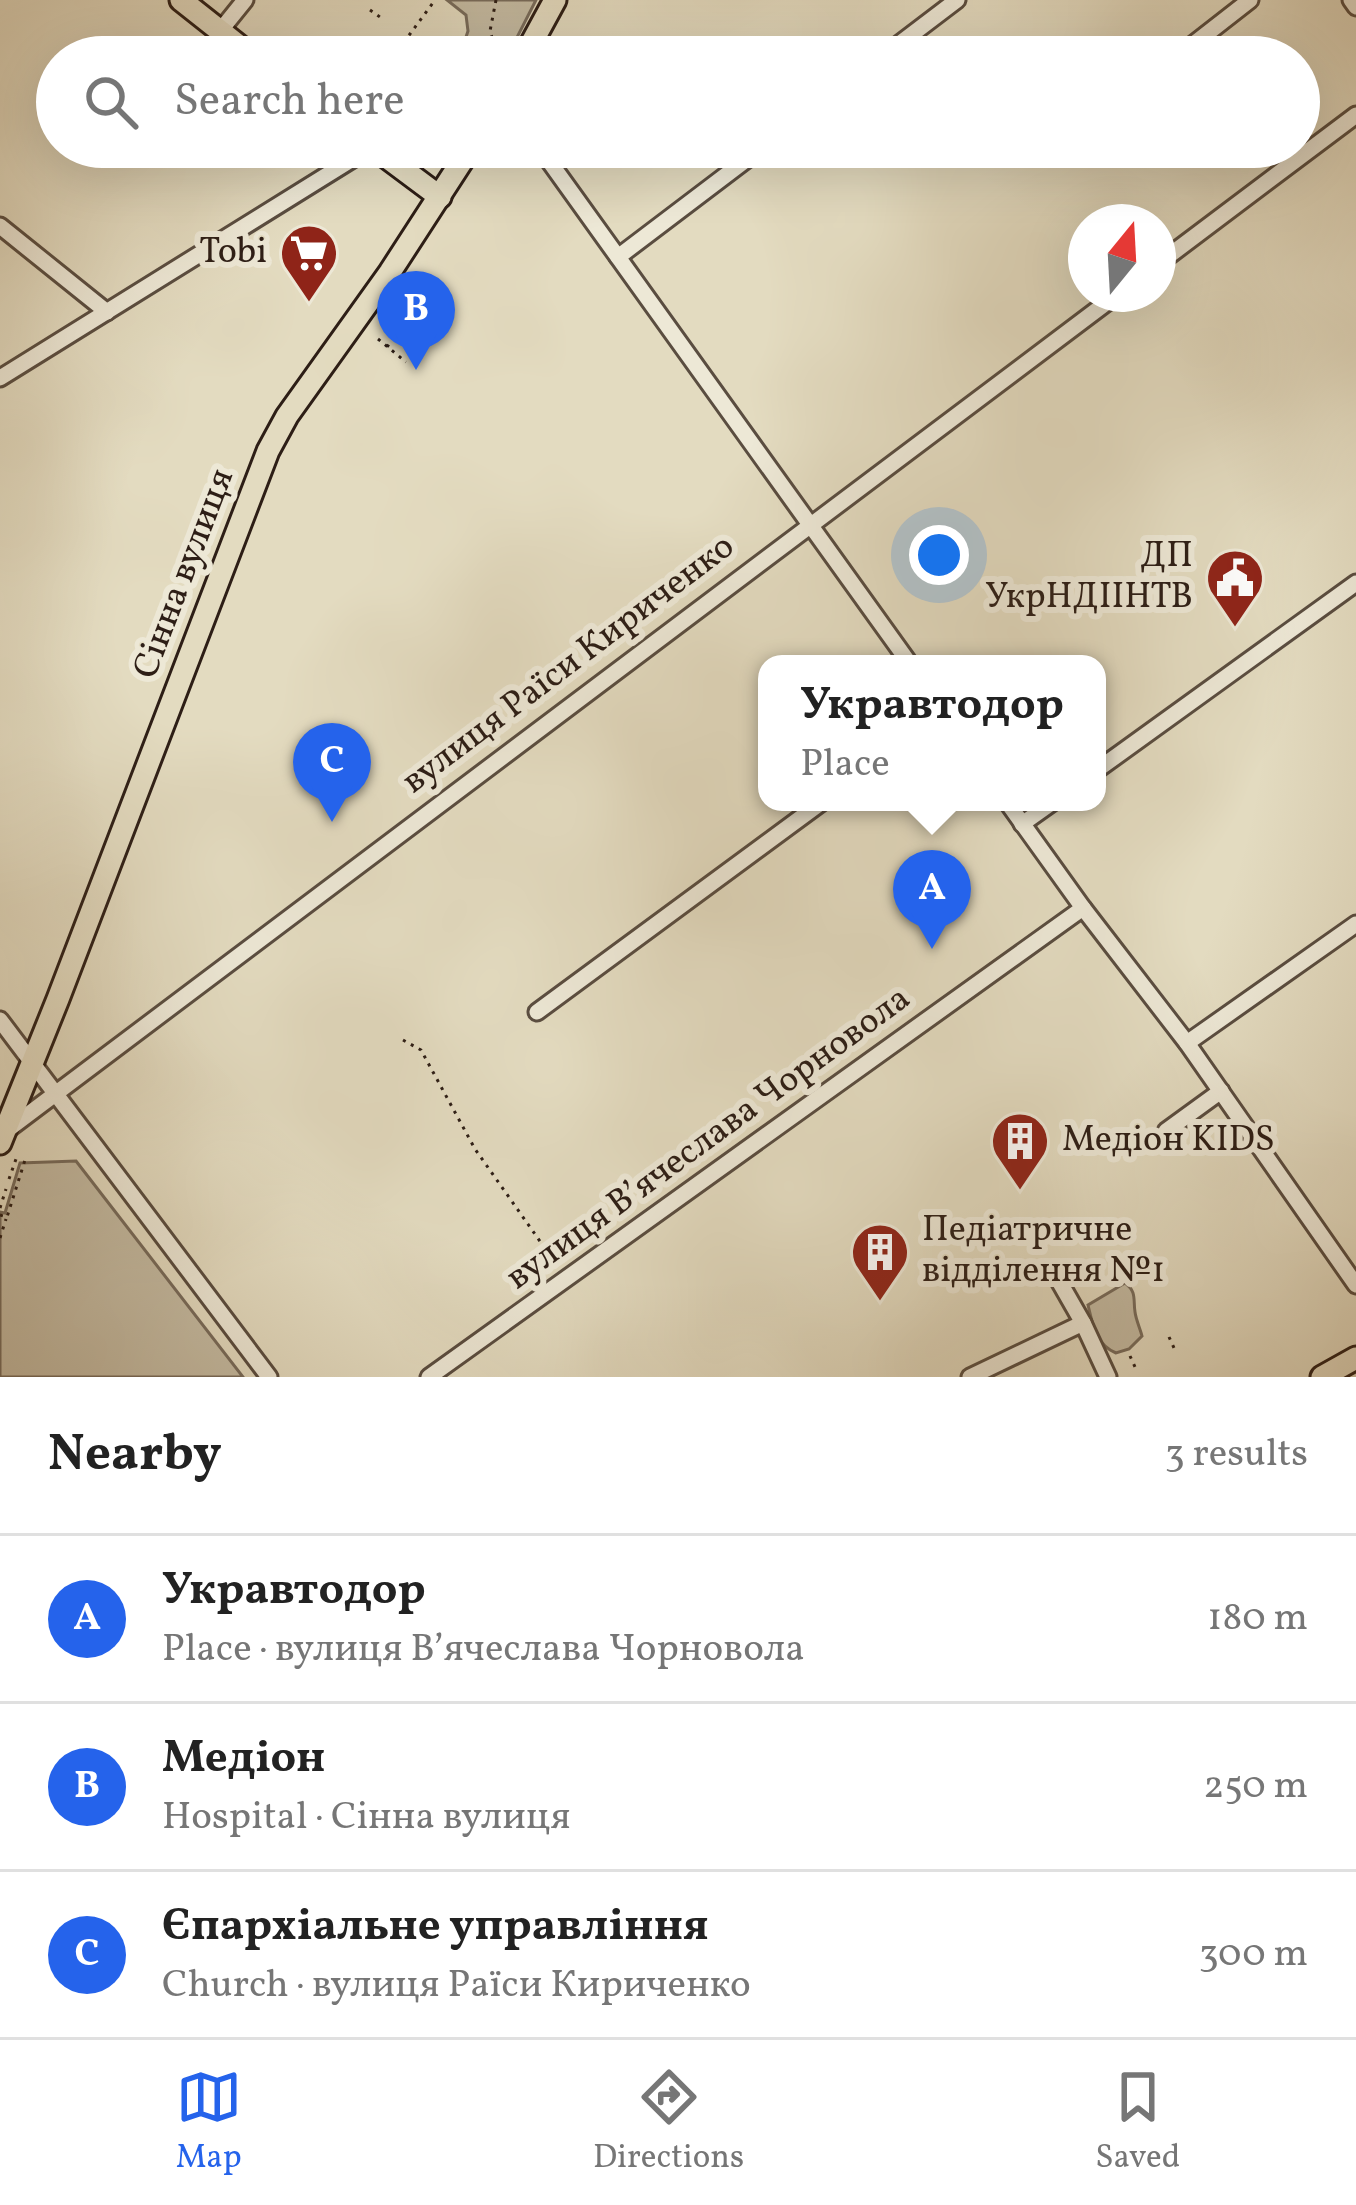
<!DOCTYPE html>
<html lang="en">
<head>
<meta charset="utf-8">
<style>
	body { margin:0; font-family:Vollkorn,serif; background:#f2f2f2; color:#222 }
	.compass { position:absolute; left:1068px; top:204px; width:108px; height:108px; border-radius:50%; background:#fff; box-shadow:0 12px 48px #0002; rotate:18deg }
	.you { position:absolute; left:939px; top:555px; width:42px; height:42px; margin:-30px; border:9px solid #fff; border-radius:50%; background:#1a73e8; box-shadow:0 0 0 18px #1a73e833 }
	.badge { display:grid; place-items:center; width:78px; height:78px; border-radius:50%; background:#2563eb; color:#fff; font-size:39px; font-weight:700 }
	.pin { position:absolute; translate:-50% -99px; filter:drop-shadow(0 3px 6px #0008) }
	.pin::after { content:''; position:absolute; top:63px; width:42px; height:36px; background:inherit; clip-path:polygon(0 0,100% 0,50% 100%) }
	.popup { position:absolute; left:758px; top:655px; width:348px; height:156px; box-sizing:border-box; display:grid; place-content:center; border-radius:24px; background:#fff; filter:drop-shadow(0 3px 9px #0005); font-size:39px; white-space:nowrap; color:#767676 }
	.popup b { font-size:45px; color:#222 }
	.popup::after { content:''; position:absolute; left:50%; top:100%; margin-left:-24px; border:24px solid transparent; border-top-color:#fff }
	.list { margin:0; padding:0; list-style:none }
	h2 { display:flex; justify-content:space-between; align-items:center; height:156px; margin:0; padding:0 48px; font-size:51px }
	h2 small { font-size:39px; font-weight:400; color:#767676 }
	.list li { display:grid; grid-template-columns:78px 1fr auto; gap:36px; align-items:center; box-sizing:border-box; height:168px; padding:0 48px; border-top:3px solid #e0e0e0 }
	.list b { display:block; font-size:45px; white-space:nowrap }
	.list p { margin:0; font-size:39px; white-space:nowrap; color:#767676 }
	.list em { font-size:39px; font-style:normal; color:#767676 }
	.icon { flex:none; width:66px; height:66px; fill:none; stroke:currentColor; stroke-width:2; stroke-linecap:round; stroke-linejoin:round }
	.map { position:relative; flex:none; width:1356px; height:1377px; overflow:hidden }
	.search { position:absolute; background:#fff; box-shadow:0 12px 48px #0002; left:36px; right:36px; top:36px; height:132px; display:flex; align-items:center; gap:30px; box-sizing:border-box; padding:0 42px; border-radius:66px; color:#767676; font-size:45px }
	.sheet { height:660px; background:#fff }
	nav { display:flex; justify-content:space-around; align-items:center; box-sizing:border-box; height:168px; border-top:3px solid #e0e0e0; background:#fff; font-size:33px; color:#767676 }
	nav a { display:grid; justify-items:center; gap:6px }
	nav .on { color:#2563eb }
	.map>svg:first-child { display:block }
	.green { fill:#c4bba3; stroke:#786c5c; stroke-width:3 }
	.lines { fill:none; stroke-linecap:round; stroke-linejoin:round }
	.minor-casing { stroke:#5a4d40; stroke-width:21 }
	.major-casing { stroke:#2d1e16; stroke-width:27 }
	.path { stroke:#2d1e16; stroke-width:3; stroke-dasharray:3 6; stroke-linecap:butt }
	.minor { stroke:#ede8d6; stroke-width:15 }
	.major { stroke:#e3dbc0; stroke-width:21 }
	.labels { text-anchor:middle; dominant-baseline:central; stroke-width:12; stroke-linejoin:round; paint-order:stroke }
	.poi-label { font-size:36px; fill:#2d1e16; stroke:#ede8d6; text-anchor:end }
	.street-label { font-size:36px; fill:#2d1e16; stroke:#ede8d6 }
</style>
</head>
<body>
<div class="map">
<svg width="1356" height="1377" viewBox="0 0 1356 1377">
	<rect width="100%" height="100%" fill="#e3dbc0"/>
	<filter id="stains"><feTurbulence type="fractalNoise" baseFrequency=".00167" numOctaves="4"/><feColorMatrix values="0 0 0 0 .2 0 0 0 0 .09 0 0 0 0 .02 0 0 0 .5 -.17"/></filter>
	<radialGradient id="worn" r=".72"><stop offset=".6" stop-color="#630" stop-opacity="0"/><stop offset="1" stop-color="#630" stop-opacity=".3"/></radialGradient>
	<g class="green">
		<polygon points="447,0 536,0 507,57 477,57 464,43 468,31 466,15"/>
		<polygon points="76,1161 243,1377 0,1377 0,1212 5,1213 20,1163"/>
		<path d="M1125,1283C1137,1292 1133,1299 1135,1312C1136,1320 1140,1328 1142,1336L1129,1349L1116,1353C1095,1344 1093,1325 1088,1305Z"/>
	</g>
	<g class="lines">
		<g class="minor-casing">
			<g id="minor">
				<polyline points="1351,0 1356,7"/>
				<polyline points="220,31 245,0"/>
				<polyline points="882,57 957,0"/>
				<polyline points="1177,57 1250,0"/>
				<polyline points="539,147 910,664"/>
				<polyline points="0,226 107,312"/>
				<polyline points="618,257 763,147"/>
				<polyline points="1158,264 1356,115"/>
				<polyline points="0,378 372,147"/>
				<polyline points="1097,770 1356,583"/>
				<polyline points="1007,802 1083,908 1187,1043 1356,1285"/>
				<polyline points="1022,824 1053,802"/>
				<polyline points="537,1012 822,802"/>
				<polyline points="0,1020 269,1377"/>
				<polyline points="1187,1043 1356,924"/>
				<polyline points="6,1131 1118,294"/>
				<polyline points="1166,1131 1221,1091"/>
				<polyline points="1059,1281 1083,1323"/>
				<polyline points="429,1377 1083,908"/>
				<polyline points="970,1377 1083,1323 1108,1377"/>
			</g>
		</g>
		<g class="major-casing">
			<g id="major">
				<polyline points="181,0 253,57"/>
				<polyline points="524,57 555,0"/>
				<polyline points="373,147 440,197"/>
				<polyline points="0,1143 58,999 268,451 287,416 390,272 471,147"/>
				<polyline points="1322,1377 1356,1358"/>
			</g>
		</g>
		<g class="path">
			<polyline points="496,0 490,31 498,57"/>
			<polyline points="370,10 380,17"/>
			<polyline points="347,41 357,48"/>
			<polyline points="393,57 435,0"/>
			<polyline points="378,339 406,362"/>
			<polyline points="387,347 421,299"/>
			<polyline points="403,1040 421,1050 475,1149 556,1264"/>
			<polyline points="9,1179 16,1159"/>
			<polyline points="0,1208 6,1189"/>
			<polyline points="0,1215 7,1217 25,1160"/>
			<polyline points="0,1238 6,1219"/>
			<polyline points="1169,1337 1174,1348"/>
			<polyline points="1130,1356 1135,1367"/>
		</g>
		<use href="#minor" class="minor"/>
		<use href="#major" class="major"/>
	</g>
	<defs>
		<g id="supermarket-pin" transform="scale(3)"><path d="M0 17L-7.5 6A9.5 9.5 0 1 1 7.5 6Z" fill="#8f2418" stroke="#ede8d6"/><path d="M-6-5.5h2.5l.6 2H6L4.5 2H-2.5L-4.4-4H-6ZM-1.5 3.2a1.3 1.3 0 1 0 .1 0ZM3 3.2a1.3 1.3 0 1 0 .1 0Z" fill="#fff"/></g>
		<g id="civic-pin" transform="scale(3)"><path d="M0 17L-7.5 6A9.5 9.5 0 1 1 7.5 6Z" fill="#8f2418" stroke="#ede8d6"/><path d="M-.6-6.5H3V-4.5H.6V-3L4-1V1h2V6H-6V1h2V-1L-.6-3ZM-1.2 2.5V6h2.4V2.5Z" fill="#fff"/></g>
		<g id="building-pin" transform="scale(3)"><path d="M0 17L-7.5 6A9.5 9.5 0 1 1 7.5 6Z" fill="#8f2418" stroke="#ede8d6"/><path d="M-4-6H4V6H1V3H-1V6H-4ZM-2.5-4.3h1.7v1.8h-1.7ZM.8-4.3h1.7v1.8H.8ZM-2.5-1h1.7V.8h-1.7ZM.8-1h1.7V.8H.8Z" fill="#fff"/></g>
	</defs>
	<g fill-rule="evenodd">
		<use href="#supermarket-pin" x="309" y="253"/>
		<use href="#civic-pin" x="1235" y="578"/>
		<use href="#building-pin" x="1020" y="1141"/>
		<use href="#building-pin" x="880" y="1252"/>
	</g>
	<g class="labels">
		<g class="poi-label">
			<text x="267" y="253">Tobi</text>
			<text x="1193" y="557">ДП<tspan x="1193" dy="41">УкрНДІІНТВ</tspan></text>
			<text x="1062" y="1141" text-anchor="start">Медіон KIDS</text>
			<text x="922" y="1231" text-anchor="start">Педіатричне<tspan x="922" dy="41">відділення №1</tspan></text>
		</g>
		<g class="street-label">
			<text transform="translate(185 574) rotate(-69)">Сінна вулиця</text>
			<text transform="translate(569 665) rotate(-37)">вулиця Раїси Кириченко</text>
			<text transform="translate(709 1139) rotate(-36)">вулиця Вʼячеслава Чорновола</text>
		</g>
	</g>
	<rect width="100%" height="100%" filter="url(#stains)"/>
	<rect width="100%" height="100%" fill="url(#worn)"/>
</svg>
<svg class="compass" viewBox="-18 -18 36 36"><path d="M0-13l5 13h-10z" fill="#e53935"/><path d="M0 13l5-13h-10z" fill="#767676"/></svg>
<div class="you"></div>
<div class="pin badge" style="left:932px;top:949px">A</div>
<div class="popup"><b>Укравтодор</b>Place</div>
<div class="pin badge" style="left:416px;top:370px">B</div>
<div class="pin badge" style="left:332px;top:822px">C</div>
<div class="search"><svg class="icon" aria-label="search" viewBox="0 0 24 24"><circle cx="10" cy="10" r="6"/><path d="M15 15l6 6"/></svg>Search here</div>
</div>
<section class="sheet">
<h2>Nearby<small>3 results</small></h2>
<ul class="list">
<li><span class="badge">A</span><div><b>Укравтодор</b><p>Place · вулиця Вʼячеслава Чорновола</p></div><em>180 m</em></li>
<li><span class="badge">B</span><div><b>Медіон</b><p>Hospital · Сінна вулиця</p></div><em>250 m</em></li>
<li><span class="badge">C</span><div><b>Єпархіальне управління</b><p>Church · вулиця Раїси Кириченко</p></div><em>300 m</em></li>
</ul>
</section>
<nav>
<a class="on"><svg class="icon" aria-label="map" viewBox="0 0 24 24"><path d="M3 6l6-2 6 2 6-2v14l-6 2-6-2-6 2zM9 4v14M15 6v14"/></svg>Map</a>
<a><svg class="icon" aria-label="directions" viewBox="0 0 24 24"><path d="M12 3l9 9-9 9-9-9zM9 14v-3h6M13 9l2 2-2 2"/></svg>Directions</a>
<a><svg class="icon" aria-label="saved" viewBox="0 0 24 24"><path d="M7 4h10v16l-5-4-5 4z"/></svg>Saved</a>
</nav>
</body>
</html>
